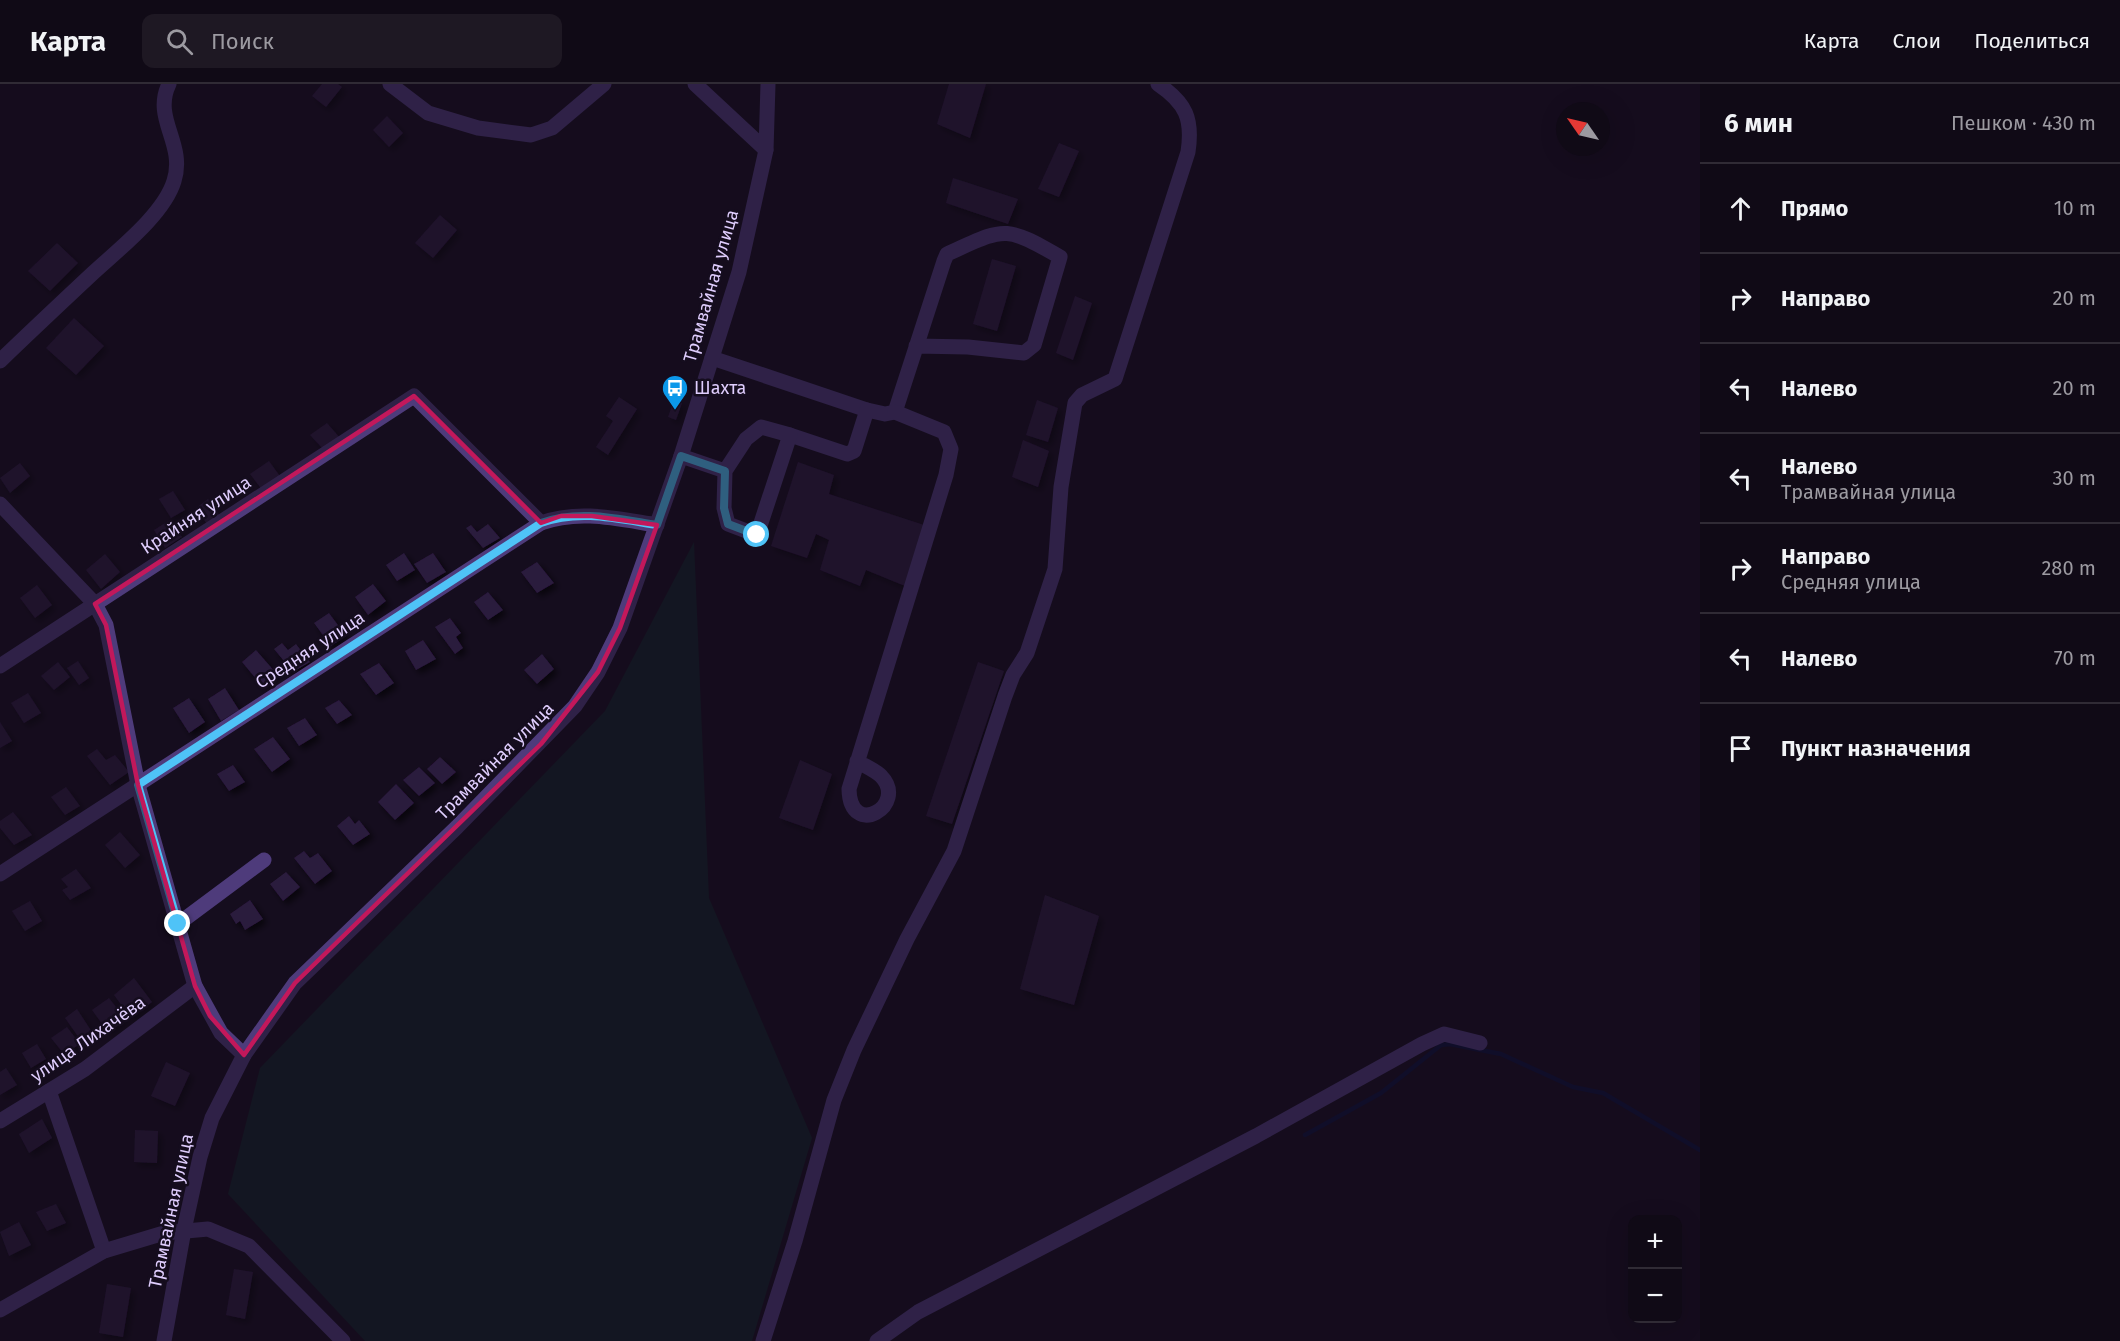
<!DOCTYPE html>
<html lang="ru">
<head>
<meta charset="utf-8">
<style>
	body { margin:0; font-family:"Fira Sans",sans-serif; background:#1e1823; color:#f1f3f6 }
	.controls { position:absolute; right:18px; bottom:18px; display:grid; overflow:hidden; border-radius:12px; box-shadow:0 6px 24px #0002 }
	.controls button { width:54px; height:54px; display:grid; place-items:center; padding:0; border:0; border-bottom:2px solid #302b35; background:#100a16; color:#f1f3f6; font:30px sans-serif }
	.compass { position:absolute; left:1556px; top:18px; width:54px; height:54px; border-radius:50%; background:#100a16; box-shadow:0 6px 24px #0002; rotate:304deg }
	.stop { position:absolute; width:18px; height:18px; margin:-14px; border:4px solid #4fc3f7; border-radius:50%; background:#fff }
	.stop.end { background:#4fc3f7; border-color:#fff; box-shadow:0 2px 6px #0008 }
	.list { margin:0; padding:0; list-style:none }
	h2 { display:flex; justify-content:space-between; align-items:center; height:78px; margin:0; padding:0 24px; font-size:26px }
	h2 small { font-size:20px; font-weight:400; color:#9c9aa1 }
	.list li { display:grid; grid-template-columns:39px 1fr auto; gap:18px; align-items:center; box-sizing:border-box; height:90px; padding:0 24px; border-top:2px solid #302b35 }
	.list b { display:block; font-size:22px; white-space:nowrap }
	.list p { margin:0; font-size:20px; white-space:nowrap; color:#9c9aa1 }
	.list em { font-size:20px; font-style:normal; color:#9c9aa1 }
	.icon { flex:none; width:33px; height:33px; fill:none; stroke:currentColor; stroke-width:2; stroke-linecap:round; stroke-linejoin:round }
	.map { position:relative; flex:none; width:1700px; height:1257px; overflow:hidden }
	header { display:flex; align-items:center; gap:36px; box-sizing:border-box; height:84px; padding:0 30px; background:#100a16; border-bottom:2px solid #302b35 }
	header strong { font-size:28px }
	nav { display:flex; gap:33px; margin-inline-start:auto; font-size:21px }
	.search { width:420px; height:54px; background:#1e1823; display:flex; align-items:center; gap:15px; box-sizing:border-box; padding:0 21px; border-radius:12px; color:#9c9aa1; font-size:22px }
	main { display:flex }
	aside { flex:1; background:#100a16 }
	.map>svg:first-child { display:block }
	.green { fill:#112328 }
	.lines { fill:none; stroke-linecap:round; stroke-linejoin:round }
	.stream { stroke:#0b1039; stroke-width:4.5 }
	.building { fill:#2b1a3e; filter:url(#shadow) }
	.minor { stroke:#4e3b7b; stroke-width:15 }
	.route { stroke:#4fc3f7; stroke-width:8 }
	.marked { fill:none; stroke:#c2185b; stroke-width:4.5; stroke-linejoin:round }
	.labels { text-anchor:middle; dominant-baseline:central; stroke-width:5; stroke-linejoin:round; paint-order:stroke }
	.street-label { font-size:18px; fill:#dfcdfd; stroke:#150d1e }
	.poi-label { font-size:18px; fill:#dfcdfd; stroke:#150d1e; text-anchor:start }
</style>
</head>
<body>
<header>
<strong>Карта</strong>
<div class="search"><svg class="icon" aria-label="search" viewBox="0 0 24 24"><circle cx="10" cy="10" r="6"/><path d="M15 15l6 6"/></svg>Поиск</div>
<nav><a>Карта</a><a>Слои</a><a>Поделиться</a></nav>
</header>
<main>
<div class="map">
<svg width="1700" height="1257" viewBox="0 0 1700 1257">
	<defs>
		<filter id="shadow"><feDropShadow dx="4" dy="4" stdDeviation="3" flood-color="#0009"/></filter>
	</defs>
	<rect width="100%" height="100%" fill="#150d1e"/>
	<polygon class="green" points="694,458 709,814 812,1054 752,1257 365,1257 228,1110 260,984 605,627"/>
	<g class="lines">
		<polyline class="stream" points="1305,1051 1381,1009 1441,961 1450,960 1501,970 1573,1003 1603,1009 1700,1066"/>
	</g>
	<g class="building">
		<polygon points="322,0 338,0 342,3 326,23 312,12"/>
		<polygon points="949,0 986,0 970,54 937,40"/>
		<polygon points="387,32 403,49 389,63 373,46"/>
		<polygon points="1059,59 1079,67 1059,113 1038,105"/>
		<polygon points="953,94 1018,115 1008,140 946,119"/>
		<polygon points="440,131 457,146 433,174 415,159"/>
		<polygon points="57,159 78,179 50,207 28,187"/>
		<polygon points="992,175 1016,182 997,247 973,240"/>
		<polygon points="1075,212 1092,219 1073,276 1056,269"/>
		<polygon points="74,234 104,262 76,291 46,264"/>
		<polygon points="619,313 637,325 608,371 596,363 613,337 606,332"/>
		<polygon points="674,316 682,319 676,336 668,333"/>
		<polygon points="1037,316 1058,324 1048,358 1026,351"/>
		<polygon points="327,339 341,355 323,365 310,351"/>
		<polygon points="1023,356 1049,367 1038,403 1012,393"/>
		<polygon points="269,377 282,395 263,407 250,390"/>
		<polygon points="798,378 834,391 829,410 924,441 905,502 866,486 860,502 820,486 829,456 816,450 807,474 771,462"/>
		<polygon points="20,379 30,392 10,409 0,394"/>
		<polygon points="173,407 185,426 171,434 159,415"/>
		<polygon points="208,415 222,435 209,443 196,424"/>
		<polygon points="170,436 182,453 165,464 154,446"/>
		<polygon points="488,440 500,454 483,464 466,444 471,441 477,448"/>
		<polygon points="404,469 415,486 397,497 386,481"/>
		<polygon points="433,469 446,488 427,499 414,480"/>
		<polygon points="105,470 120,488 101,505 86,486"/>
		<polygon points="537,478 554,499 537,509 521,488"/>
		<polygon points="373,500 386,517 368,531 355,513"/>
		<polygon points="37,501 52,521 35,534 20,514"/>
		<polygon points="488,508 503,526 488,536 474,518"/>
		<polygon points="329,529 346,552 331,562 314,539"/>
		<polygon points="450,534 461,549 456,553 463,564 455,570 435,543"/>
		<polygon points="423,556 436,575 416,586 405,567"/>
		<polygon points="282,559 288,566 296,560 310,578 293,588 274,565"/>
		<polygon points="256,566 276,589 262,602 242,578"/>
		<polygon points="542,570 554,585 537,600 524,586"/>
		<polygon points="78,577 89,594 79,601 67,584"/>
		<polygon points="58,578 70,593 54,606 41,592"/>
		<polygon points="978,578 1004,587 952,740 926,732"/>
		<polygon points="379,579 394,599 376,611 360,590"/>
		<polygon points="225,604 239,626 221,637 208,615"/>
		<polygon points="28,609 41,629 24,639 11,619"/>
		<polygon points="189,614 205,638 189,649 173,624"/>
		<polygon points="339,616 352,631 337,640 325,624"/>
		<polygon points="305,634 317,651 299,662 287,644"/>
		<polygon points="0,638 12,657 0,664"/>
		<polygon points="273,653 290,675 272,688 254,665"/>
		<polygon points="97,665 106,676 115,671 129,688 110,701 87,672"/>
		<polygon points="440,673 456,688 442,700 427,685"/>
		<polygon points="800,676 832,690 813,746 779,734"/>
		<polygon points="233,681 245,698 229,707 217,690"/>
		<polygon points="419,683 435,699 419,712 403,696"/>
		<polygon points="396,700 414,719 395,736 378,718"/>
		<polygon points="66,703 80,722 65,731 51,713"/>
		<polygon points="13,728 32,751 14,761 0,744 0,737"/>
		<polygon points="349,732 355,740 359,736 370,750 353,761 337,742"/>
		<polygon points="120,748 140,771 125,784 105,761"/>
		<polygon points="304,767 310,774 318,769 332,787 315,800 294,774"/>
		<polygon points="76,785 91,804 70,816 62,806 68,803 61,795"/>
		<polygon points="286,788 300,803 283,817 270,800"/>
		<polygon points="1045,811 1099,832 1074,921 1020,905"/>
		<polygon points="250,816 263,835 245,846 240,837 236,840 230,830"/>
		<polygon points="30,817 42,837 25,847 12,827"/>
		<polygon points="134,894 152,918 131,934 114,911"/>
		<polygon points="109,914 126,936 108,948 92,926"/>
		<polygon points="77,925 94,951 82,958 65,934"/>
		<polygon points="67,943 80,960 64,970 51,954"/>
		<polygon points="37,960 46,975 31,984 22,969"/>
		<polygon points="166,978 190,989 175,1022 151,1012"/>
		<polygon points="6,984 17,1001 0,1011 0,988"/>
		<polygon points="42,1035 52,1054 29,1069 19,1050"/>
		<polygon points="135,1046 158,1047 157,1079 134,1078"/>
		<polygon points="56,1120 66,1139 47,1147 36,1128"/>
		<polygon points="19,1138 31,1161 9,1172 0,1148"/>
		<polygon points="234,1185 253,1188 245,1235 226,1231"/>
		<polygon points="107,1200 131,1204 123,1253 99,1249"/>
	</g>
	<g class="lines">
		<g class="minor">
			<polyline points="390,0 428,29 478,44 531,51 552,44 604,0"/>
			<polyline points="695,0 766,66"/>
			<polyline points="712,274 867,326"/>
			<path d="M0,277C31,247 62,218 93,189C119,165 164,130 174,97C186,59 152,35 169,0"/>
			<path d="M790,351L847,370L854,367L867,326L885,330L895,328L944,177L947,170C1005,144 1003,140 1060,173L1034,261L1024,269L968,263L916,262"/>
			<polyline points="681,372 725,387 724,424 728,440 757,451 790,351 761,343 746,355 725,387"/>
			<polyline points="0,420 95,520 106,541 138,701 195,902 221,949 244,971"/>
			<polyline points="0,582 414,312 541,439"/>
			<path d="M857,677C865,682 875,686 881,692C909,721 850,756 849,705L946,391L951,365L944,348L895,328"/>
			<path d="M0,790L541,439C579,425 618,435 657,441"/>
			<polyline points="178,840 264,776"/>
			<polyline points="49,1007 104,1167"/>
			<polyline points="0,1037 85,985 195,902"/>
			<polyline points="0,1226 104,1167 164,1149 208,1145 249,1162 343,1257"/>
			<polyline points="164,1257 184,1146 200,1073 212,1034 244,971 295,899 457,743 575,622 598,588 620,544 681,372 739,188 766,66 768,0"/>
			<path d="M763,1257L795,1157L834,1016L854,966L907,855L954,767L1005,612L1013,591L1027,569L1055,485L1061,403L1075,319L1082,311L1115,295L1188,68C1193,35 1186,19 1158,0"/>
			<polyline points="877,1257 918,1228 1256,1052 1422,960 1444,950 1480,959"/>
		</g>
	</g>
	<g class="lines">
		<path class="route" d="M178,840L138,701L541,439C579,425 618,435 657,441L681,372L725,387L724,424L728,440L757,451"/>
	</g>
	<path d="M0 0H1700V1257H0ZM414,312L541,439L561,432H592L657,441L620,544L598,588L541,660L295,899L244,971L210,932L195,902L138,701L106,541L95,520Z" fill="#150d1e" fill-opacity=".55" fill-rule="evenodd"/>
	<path class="marked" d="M414,312L541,439L561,432H592L657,441L620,544L598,588L541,660L295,899L244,971L210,932L195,902L138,701L106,541L95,520Z"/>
	<defs>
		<g id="bus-pin" transform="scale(1.35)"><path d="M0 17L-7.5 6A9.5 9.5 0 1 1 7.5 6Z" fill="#0c98ea" stroke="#150d1e"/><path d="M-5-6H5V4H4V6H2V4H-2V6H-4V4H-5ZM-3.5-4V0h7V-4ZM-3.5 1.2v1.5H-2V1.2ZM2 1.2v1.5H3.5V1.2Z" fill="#fff"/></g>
	</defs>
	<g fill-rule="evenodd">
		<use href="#bus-pin" x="675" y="304"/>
	</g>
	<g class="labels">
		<g class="street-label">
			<text transform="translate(711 202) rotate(-74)">Трамвайная улица</text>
			<text transform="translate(196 431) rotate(-33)">Крайняя улица</text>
			<text transform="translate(310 566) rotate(-33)">Средняя улица</text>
			<text transform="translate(495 677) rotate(-45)">Трамвайная улица</text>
			<text transform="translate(88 955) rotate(-35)">улица Лихачёва</text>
			<text transform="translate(171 1127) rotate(-78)">Трамвайная улица</text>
		</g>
		<g class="poi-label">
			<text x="694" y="304">Шахта</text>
		</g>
	</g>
</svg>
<div class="controls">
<button>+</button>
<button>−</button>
</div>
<svg class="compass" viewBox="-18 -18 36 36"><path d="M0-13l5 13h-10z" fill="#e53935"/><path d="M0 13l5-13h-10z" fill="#9c9aa1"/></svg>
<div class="stop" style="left:757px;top:451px"></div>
<div class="stop end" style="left:178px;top:840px"></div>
</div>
<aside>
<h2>6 мин<small>Пешком · 430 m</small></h2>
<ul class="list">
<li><svg class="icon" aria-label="ahead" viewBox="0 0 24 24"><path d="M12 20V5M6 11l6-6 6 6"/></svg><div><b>Прямо</b></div><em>10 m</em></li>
<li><svg class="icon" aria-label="right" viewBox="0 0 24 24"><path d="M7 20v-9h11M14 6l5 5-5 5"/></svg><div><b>Направо</b></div><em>20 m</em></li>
<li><svg class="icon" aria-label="left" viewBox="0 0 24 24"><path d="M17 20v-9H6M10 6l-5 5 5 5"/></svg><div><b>Налево</b></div><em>20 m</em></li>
<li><svg class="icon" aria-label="left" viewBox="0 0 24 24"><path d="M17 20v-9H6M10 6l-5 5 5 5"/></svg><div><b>Налево</b><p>Трамвайная улица</p></div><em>30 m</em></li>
<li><svg class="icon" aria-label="right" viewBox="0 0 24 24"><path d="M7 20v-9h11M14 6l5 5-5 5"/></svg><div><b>Направо</b><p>Средняя улица</p></div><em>280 m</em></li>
<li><svg class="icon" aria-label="left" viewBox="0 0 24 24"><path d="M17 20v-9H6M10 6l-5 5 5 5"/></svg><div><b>Налево</b></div><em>70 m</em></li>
<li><svg class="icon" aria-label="arrive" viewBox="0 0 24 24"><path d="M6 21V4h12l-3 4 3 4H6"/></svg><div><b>Пункт назначения</b></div></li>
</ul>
</aside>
</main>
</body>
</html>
